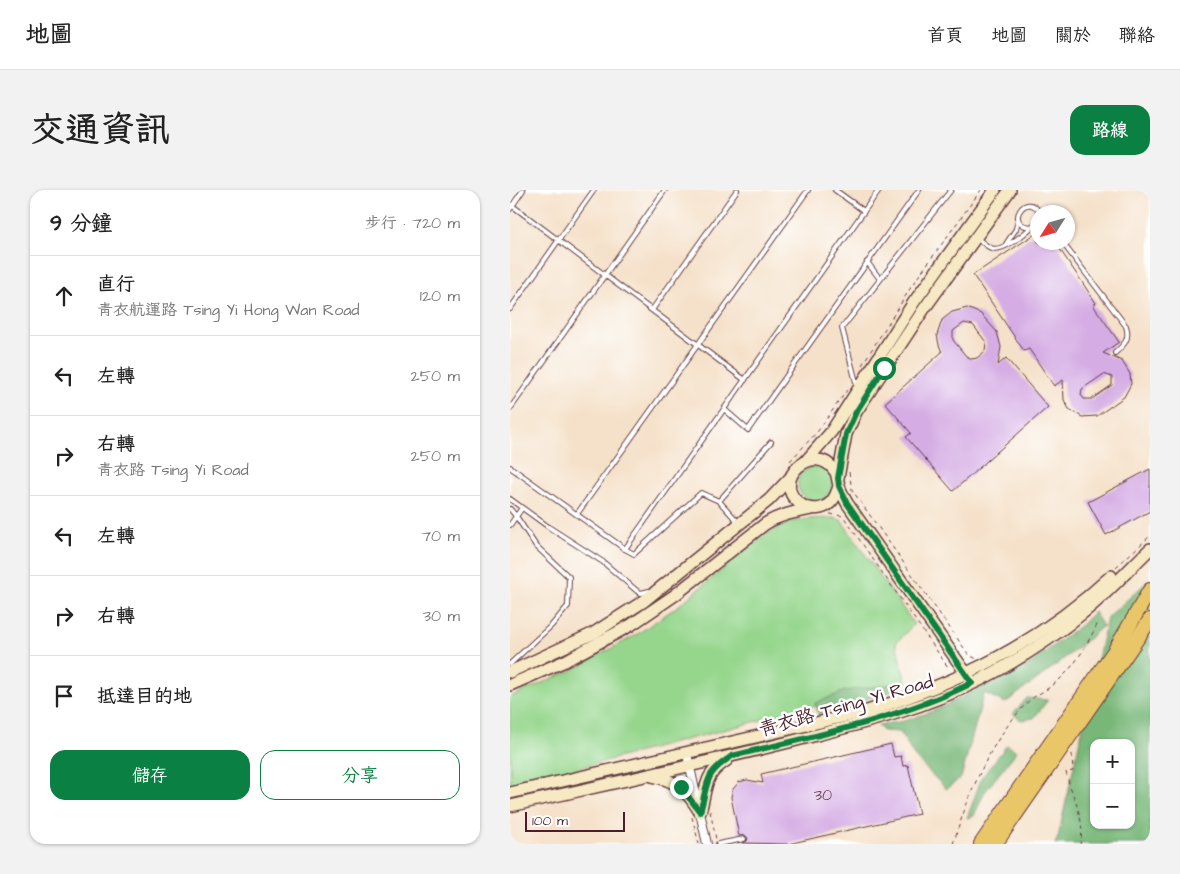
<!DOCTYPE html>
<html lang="zh-TW">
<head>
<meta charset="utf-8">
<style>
	body { margin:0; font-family:"Architects Daughter","LXGW WenKai TC",sans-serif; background:#f2f2f2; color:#222 }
	.controls { position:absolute; right:15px; bottom:15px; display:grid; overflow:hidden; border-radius:10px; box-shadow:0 1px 4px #0004 }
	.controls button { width:45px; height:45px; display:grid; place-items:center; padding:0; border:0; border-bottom:1px solid #e0e0e0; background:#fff; color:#222; font:25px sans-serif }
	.compass { position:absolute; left:520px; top:15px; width:45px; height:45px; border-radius:50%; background:#fff; box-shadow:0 1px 4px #0004; rotate:233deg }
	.scale { position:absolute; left:15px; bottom:12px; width:100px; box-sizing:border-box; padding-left:5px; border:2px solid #4a1f2b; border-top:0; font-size:14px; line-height:18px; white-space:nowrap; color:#4a1f2b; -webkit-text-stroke:4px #fff; paint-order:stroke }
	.stop { position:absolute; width:15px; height:15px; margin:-11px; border:4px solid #0b8043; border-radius:50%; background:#fff }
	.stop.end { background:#0b8043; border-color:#fff; box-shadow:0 1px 5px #0008 }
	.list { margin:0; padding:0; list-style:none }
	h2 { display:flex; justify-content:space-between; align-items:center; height:65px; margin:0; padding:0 20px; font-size:21px }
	h2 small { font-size:16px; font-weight:400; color:#767676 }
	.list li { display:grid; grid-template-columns:32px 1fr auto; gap:15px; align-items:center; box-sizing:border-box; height:80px; padding:0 20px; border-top:1px solid #e0e0e0 }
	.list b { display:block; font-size:19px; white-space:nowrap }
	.list p { margin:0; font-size:16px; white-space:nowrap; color:#767676 }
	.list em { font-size:16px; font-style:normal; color:#767676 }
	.actions { display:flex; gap:10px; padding:15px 20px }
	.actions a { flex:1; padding:11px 0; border:1px solid #0b8043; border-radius:15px; text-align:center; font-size:18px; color:#0b8043 }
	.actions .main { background:#0b8043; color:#fff }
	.icon { flex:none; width:28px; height:28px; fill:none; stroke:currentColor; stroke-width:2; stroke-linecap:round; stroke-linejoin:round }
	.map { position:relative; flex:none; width:640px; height:654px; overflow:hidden; border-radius:15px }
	header { display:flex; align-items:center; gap:30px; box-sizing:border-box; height:70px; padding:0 25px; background:#fff; border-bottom:1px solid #e0e0e0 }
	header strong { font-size:24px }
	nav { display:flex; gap:28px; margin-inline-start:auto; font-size:18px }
	.intro { display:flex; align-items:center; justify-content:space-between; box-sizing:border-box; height:120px; padding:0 30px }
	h1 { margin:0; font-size:35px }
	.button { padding:12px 22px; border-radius:15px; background:#0b8043; color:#fff; font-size:18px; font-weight:700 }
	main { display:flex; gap:30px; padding:0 30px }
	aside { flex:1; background:#fff; border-radius:15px; box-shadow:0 1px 4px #0004 }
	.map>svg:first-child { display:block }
	.green { fill:#95d68c; stroke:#707a5c }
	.forest { fill:#78b778; stroke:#616b52; fill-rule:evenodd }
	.building { fill:#d5ade4; fill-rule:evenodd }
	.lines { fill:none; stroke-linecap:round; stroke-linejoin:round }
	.lane-casing { stroke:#643c43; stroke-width:6 }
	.street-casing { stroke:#643c43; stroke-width:10 }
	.secondary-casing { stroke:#643c43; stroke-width:14 }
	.highway-casing { stroke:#643c43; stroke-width:16 }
	.path { stroke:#643c43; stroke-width:1; stroke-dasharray:4 4; stroke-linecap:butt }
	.lane { stroke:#fff; stroke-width:4 }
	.street { stroke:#fff; stroke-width:8 }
	.secondary { stroke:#f6e9c3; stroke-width:11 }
	.highway { stroke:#e9c769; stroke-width:14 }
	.route { stroke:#0b8043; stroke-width:6 }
	.labels { text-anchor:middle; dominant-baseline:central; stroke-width:5; stroke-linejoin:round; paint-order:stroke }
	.number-label { font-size:16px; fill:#6d4259 }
	.street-label { font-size:19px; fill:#4a1f2b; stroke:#fff }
</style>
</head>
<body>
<header>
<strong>地圖</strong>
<nav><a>首頁</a><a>地圖</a><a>關於</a><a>聯絡</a></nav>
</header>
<div class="intro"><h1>交通資訊</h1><a class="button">路線</a></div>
<main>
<aside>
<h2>9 分鐘<small>步行 · 720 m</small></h2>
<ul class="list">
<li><svg class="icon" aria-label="ahead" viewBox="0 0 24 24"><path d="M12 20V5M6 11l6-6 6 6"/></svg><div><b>直行</b><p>青衣航運路 Tsing Yi Hong Wan Road</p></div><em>120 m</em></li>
<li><svg class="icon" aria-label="left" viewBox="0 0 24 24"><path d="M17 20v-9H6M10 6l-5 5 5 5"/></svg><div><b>左轉</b></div><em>250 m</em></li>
<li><svg class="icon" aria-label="right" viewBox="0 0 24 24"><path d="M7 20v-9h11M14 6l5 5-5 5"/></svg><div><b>右轉</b><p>青衣路 Tsing Yi Road</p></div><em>250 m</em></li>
<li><svg class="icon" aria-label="left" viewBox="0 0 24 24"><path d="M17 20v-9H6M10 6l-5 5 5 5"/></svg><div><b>左轉</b></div><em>70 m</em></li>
<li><svg class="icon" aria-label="right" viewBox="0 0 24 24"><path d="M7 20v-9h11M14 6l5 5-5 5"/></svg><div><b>右轉</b></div><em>30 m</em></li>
<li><svg class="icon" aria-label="arrive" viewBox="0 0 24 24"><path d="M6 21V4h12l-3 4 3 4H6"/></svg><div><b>抵達目的地</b></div></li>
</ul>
<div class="actions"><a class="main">儲存</a><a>分享</a></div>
</aside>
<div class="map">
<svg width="640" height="654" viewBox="0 0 640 654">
	<rect width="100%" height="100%" fill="#fff"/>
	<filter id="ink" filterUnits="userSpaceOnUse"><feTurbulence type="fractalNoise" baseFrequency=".02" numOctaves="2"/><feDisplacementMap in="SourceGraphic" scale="10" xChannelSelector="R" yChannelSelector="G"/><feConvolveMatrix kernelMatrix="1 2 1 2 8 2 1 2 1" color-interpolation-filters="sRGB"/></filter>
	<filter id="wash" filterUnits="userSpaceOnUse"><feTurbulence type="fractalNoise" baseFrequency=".0096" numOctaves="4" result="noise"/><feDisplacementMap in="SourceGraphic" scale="20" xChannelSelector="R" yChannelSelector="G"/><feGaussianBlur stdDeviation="1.12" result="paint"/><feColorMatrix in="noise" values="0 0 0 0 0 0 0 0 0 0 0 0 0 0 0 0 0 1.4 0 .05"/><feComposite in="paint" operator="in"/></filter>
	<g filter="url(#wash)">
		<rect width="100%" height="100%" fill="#f5e1c9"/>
		<g class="green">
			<circle cx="305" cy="294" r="17"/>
			<polygon points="323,328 331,330 404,434 386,453 396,492 0,596 0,507 62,480 126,445 168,416 255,345 280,332 297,329"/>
		</g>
		<g class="forest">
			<path d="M640,389V654H545L548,647L597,428ZM584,553H621V635H584Z"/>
			<path d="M584,422L593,436C562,464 529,488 495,513L474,503L451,588L436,599L404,566L390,542L373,541L368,535L394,531L426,520L519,474L571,435Z"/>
			<polygon points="390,493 380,502 308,524 305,513 335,501"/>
			<polygon points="517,508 538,510 524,528 511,530 503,524"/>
			<polygon points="497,555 507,561 474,603 464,626 457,628 472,587"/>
		</g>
		<g id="blocks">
			<g class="building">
				<path d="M528,42V52H545L586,113L583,115L609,152L593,163L612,171L620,184L621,194L614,207L587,226L572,227L559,219L554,210L553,190L544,196L519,159L514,161L463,85ZM594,184L602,187V195L582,209H574L571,205L572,199Z"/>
				<path d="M457,118L471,124L487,142L491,157L488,175L496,168L538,217L443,301L396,247L401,243L375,213L432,162L429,155L427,145L432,130L442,122ZM454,133L463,135L476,152L475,161L467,168L462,169L456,166L443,150V141Z"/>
				<polygon points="640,279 640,321 596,345 578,312"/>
				<polygon points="381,554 384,567 391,566 393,576 398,575 409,624 278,654 232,653 237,651 238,648 235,645 229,646 221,607 223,599 229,592 237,590 253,593 251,584"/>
			</g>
		</g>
	</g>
	<g filter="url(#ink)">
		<use href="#blocks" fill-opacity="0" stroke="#643c43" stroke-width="1"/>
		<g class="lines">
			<g class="lane-casing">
				<g id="lane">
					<polyline points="325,0 354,21"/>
					<polyline points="0,14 235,190"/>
					<polyline points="0,19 13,0"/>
					<path d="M528,32L521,37C493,35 517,0 529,22"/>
					<path d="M468,49C472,52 476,56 481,58C493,63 515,43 524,35"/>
					<path d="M552,52L616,136C620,149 615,154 605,163"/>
					<polyline points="496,54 506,39 508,29"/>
					<polyline points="357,72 370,89"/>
					<polyline points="0,119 84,0"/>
					<polyline points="142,120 227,0"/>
					<polyline points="347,196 332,138 441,0"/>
					<polyline points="0,219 155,0"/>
					<polyline points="214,219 238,240 409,0"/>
					<polyline points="0,277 115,359 369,0"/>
					<polyline points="0,309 40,338 93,372 127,401 131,403 139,401"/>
					<polyline points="0,319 6,326 26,356 59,387 58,416 42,435 0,474"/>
					<polyline points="67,324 298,0"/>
					<polyline points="228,332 209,311 261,252"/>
					<polyline points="0,335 12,318"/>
					<polyline points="115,359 124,364 191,303 209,311"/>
					<polyline points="208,654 234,649"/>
				</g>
			</g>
			<g class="street-casing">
				<polyline id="street" points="177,564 197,654"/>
			</g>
			<g class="secondary-casing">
				<g id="secondary">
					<polyline points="296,271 321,242 404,112 485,0"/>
					<polyline points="328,288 336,244 346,222 414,119 500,0"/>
					<path d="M329,296C326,306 322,315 311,318C303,320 295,318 289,313C260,290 304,250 325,281C328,285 327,290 329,295C330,301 334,307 337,313L460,489"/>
					<polyline points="0,482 84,443 134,411 259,310 280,288"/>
					<path d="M0,495L55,471L121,435L165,405L255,334C269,325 285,322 301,319"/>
					<path d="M142,586C167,590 177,601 190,622"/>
					<path d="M0,603L354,522C448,493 528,454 601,386"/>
					<path d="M0,616C98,594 197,573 295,548C354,533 415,518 470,490C507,471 543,448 574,422C598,403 618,380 640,359"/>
					<path d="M190,622C197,598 193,585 217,570"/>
				</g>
			</g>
			<g class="highway-casing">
				<g id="highway">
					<polyline points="471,654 605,460 640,400"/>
					<polyline points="485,654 640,430"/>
				</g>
			</g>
			<g class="path">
				<polyline points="352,175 405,91 471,0"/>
				<polyline points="280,271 308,241 337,200"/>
				<polyline points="339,282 342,300 459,465 467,469"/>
				<polyline points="320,324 333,326 438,477"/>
				<polyline points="606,377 640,346"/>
				<path d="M562,564L563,581L556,582C561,605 577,630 570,654"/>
				<polyline points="200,621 206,649"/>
				<polyline points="182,627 189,654"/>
				<path d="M443,654C459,604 478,554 515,515C521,507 532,503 540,497C563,481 575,458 588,433"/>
			</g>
			<use href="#lane" class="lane"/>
			<use href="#street" class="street"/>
			<use href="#secondary" class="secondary"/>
			<use href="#highway" class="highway"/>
		</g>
	</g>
	<g class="lines" filter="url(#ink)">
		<path class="route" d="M171,597L190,622C199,591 193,585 222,566C303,546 387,530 462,493L337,313L329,296L328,288L336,244L346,222L374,178"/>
	</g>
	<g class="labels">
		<g class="number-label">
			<text x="313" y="605">30</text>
		</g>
		<g class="street-label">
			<text transform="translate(336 516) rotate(-16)">青衣路 Tsing Yi Road</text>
		</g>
	</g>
</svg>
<div class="controls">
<button>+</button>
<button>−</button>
</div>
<svg class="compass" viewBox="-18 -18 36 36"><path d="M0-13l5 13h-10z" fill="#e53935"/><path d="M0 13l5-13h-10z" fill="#767676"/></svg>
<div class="scale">100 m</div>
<div class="stop" style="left:374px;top:178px"></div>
<div class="stop end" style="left:171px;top:597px"></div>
</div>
</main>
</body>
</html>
